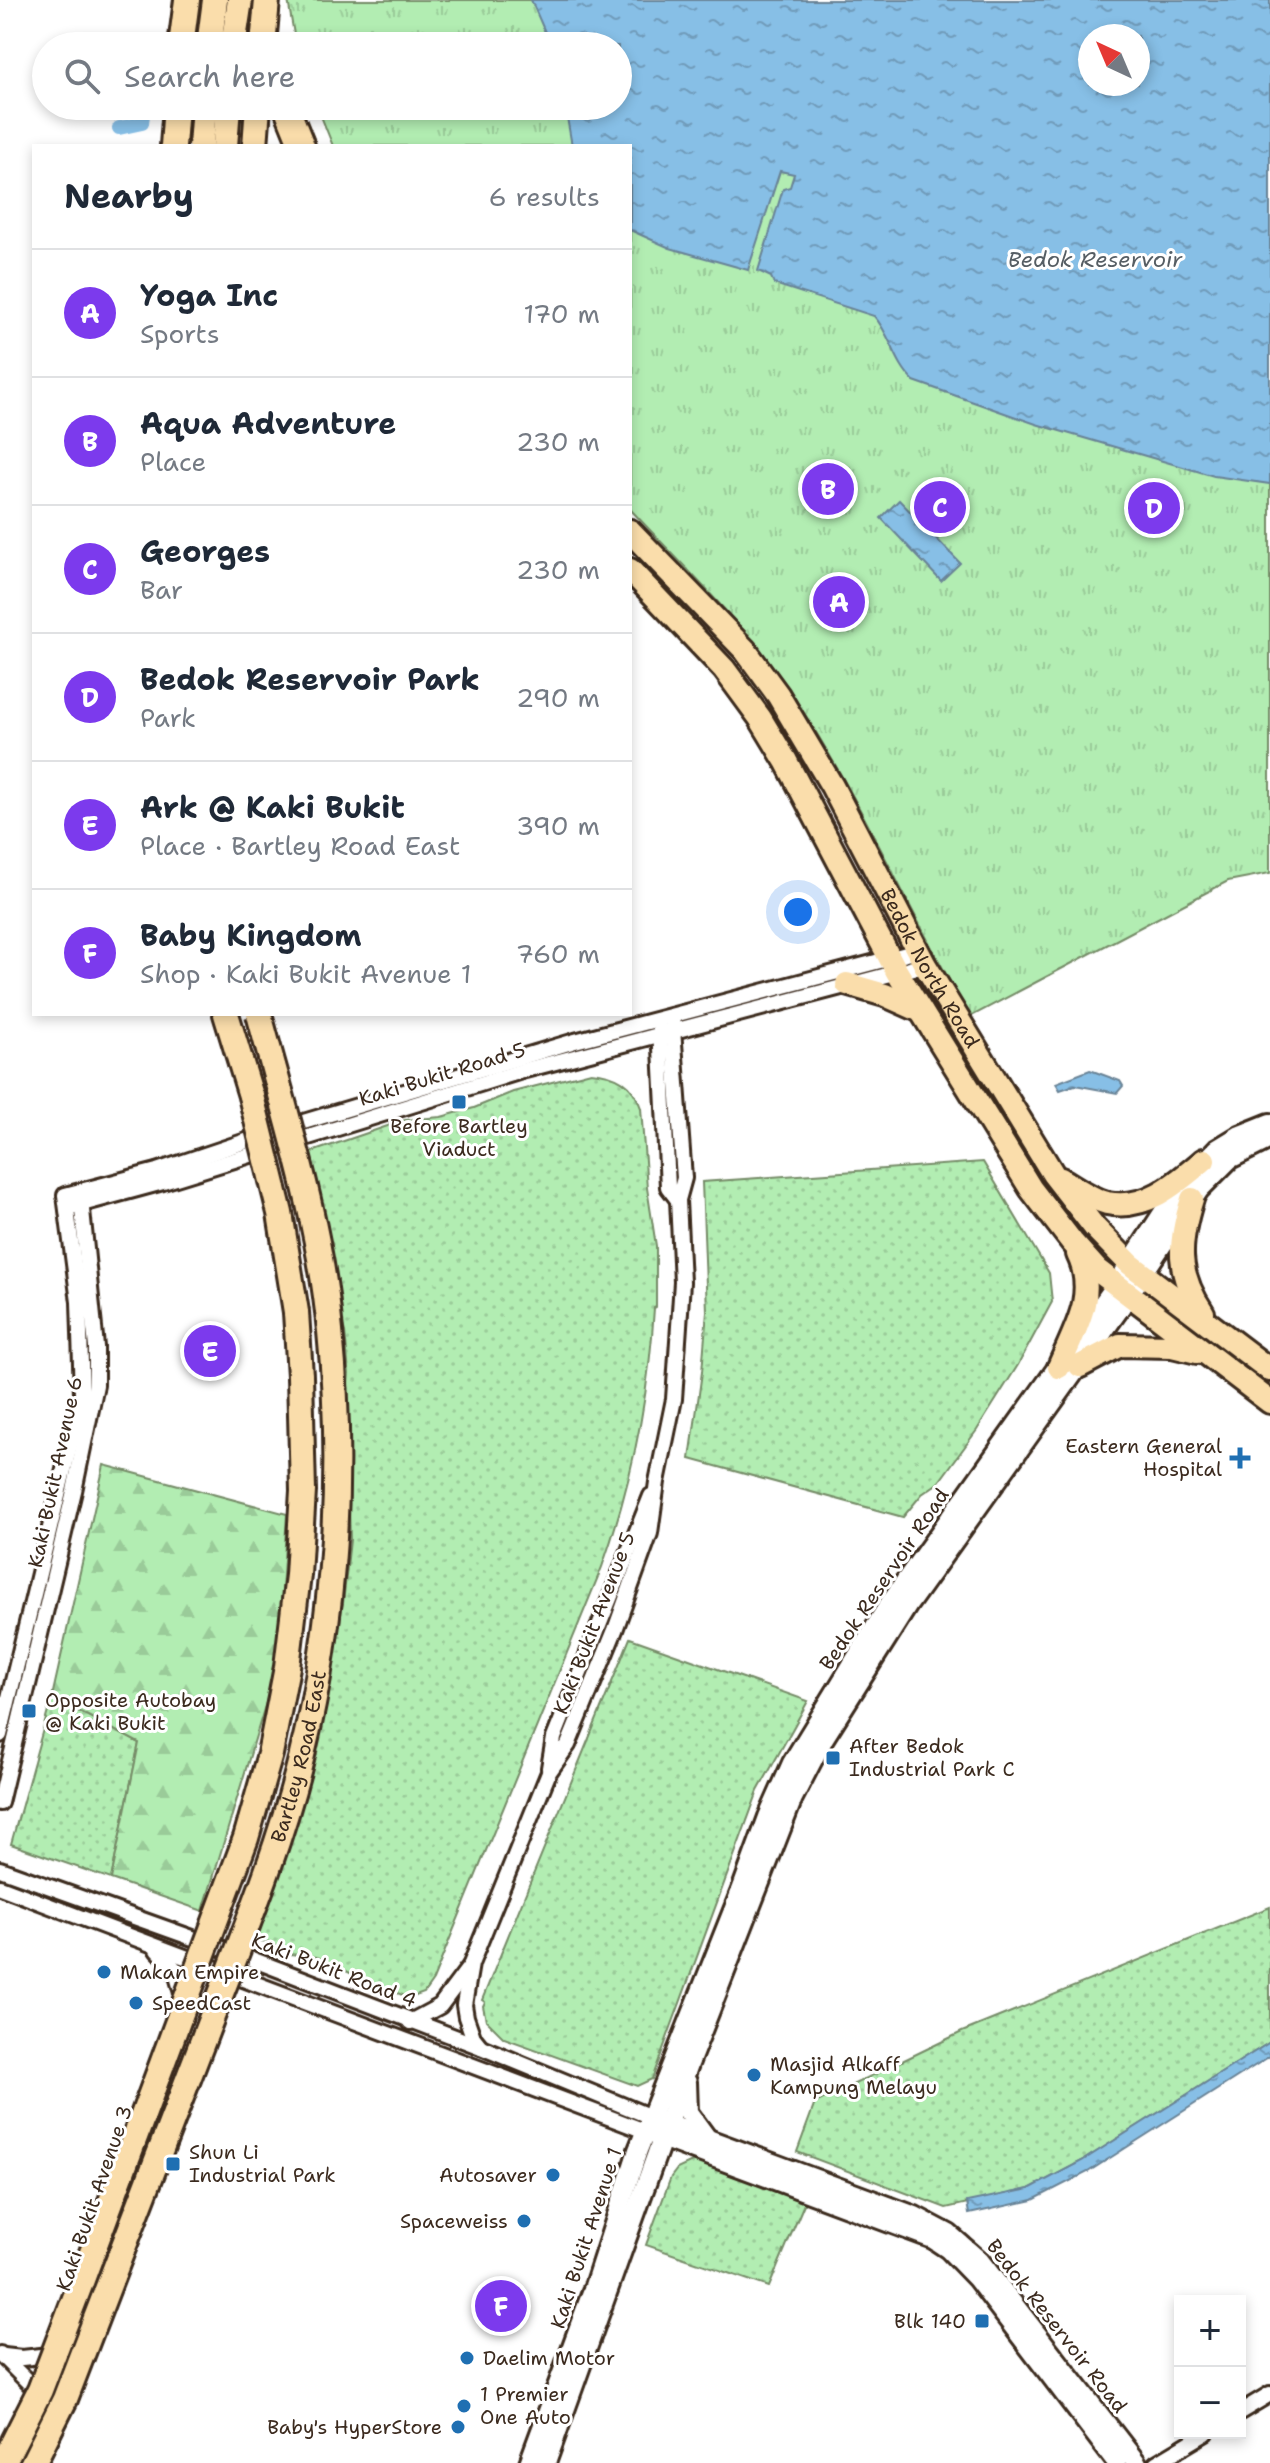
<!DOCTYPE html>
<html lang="en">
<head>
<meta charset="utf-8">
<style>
	body { margin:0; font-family:"Shantell Sans",sans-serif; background:#f2f2f3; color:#1f2937 }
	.controls { position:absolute; right:24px; bottom:24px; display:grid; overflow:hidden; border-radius:0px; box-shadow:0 4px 12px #0003 }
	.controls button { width:72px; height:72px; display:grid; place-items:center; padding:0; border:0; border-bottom:2px solid #e0e1e3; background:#fff; color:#1f2937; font:40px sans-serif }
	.compass { position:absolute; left:1078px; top:24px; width:72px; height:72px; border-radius:50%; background:#fff; box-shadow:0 4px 12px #0003; rotate:316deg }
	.you { position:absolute; left:798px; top:912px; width:28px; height:28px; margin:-20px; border:6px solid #fff; border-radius:50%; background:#1a73e8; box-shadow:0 0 0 12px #1a73e833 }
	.badge { display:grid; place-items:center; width:52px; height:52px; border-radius:50%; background:#7c3aed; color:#fff; font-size:26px; font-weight:700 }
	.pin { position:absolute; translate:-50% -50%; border:4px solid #fff; box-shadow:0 2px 8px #0006 }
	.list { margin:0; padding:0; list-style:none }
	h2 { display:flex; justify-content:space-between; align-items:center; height:104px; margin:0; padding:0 32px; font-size:34px }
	h2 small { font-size:26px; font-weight:400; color:#747a83 }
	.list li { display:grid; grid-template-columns:52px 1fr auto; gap:24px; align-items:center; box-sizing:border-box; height:128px; padding:0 32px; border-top:2px solid #e0e1e3 }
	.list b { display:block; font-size:30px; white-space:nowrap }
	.list p { margin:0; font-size:26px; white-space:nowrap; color:#747a83 }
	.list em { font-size:26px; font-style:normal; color:#747a83 }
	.icon { flex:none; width:44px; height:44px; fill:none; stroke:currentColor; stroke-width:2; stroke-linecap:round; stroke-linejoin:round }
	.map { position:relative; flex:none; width:1270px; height:2463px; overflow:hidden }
	.search { position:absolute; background:#fff; box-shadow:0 4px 12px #0003; left:32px; top:32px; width:600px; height:88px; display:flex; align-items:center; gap:20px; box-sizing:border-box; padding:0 28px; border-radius:44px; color:#747a83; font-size:30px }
	.panel { position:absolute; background:#fff; box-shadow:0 4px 12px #0003; left:32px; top:144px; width:600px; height:872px; border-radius:0px }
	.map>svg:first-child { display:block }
	.grass { fill:url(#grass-dots); stroke:#768c68; stroke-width:2 }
	.forest { fill:url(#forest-firs); stroke:#768c68; stroke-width:2 }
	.park { fill:url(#park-tufts); stroke:#768c68; stroke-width:2; fill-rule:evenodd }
	.water { fill:url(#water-ripples); stroke:#698396; stroke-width:2; fill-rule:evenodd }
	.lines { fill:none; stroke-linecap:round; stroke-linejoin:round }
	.canal { stroke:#87bfe6; stroke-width:14 }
	.street-casing { stroke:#3b2a1e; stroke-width:20 }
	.secondary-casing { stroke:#3b2a1e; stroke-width:24 }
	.primary-casing { stroke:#3b2a1e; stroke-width:28 }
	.highway-casing { stroke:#3b2a1e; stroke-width:30 }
	.street { stroke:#fff; stroke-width:14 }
	.secondary { stroke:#fff; stroke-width:18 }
	.primary { stroke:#faddab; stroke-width:22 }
	.highway { stroke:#faddab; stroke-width:24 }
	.highway-bridge-casing { stroke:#3b2a1e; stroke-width:30; stroke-linecap:butt }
	.highway-bridge { stroke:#faddab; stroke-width:24 }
	.poi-dot { fill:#1f6fb2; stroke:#fff; stroke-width:3 }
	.labels { text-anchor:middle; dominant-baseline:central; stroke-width:6; stroke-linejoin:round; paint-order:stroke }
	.street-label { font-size:20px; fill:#3b2a1e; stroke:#fff }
	.poi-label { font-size:20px; fill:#3b2a1e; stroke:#fff; text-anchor:start }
	.water-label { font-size:22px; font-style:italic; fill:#565e64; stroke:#fff }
</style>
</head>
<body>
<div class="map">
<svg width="1270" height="2463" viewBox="0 0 1270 2463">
	<defs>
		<pattern id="grass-dots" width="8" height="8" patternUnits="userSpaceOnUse" patternTransform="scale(2)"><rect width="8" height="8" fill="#b2edb2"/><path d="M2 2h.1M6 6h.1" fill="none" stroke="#9acb99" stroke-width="1.8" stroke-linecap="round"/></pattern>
		<pattern id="forest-firs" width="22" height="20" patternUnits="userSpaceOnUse" patternTransform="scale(2)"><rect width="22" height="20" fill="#b2edb2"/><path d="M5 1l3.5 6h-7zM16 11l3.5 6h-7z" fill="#9acb99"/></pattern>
		<pattern id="park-tufts" width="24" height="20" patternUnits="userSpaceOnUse" patternTransform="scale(2)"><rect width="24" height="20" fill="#b2edb2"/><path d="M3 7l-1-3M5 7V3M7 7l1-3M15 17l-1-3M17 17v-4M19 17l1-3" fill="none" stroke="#9acb99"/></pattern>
		<pattern id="water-ripples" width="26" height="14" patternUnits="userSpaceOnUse" patternTransform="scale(2)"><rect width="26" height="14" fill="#87bfe6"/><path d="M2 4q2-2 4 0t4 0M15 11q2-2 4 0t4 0" fill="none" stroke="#709bba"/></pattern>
	</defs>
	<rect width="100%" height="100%" fill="#fff"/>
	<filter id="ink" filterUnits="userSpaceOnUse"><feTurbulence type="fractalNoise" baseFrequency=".0125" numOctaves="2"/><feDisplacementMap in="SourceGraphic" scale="16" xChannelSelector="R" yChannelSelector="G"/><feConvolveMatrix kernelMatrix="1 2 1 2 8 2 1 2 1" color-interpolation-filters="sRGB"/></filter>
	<g filter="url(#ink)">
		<g class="grass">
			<path d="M591,1072C616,1074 633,1083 641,1108L647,1188L656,1246V1307L654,1308C649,1397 632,1482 602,1567L433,1980L424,1993L410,1998L369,1982L317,1957L290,1954L270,1942L251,1940L323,1717L343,1603L350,1540L346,1405L349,1374L345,1332L336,1303L325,1229L309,1153L405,1120L441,1117L474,1108L513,1092Z"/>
			<polygon points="983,1162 1049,1273 1052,1302 1018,1365 977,1430 938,1483 922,1494 903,1517 690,1459 702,1372 707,1311 702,1182"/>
			<polygon points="630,1638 808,1701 758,1791 652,2079 637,2086 504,2038 486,2020 483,2006 485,2002 482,2000"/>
			<polygon points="52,1697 139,1743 111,1879 11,1844"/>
			<polygon points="1270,1907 1270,2042 1082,2161 1029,2189 946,2208 797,2152 815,2103 962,2032"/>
			<polygon points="692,2162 701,2162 806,2199 769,2287 646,2245 671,2177 677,2169"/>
		</g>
		<polygon class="forest" points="104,1465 287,1514 277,1666 203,1911 111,1879 139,1743 52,1697"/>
		<path class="park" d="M288,0H1270V873L1228,881L970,1017C910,914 863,803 797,702C751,631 688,571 630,509V146H333L317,106H618V46H296ZM1090,36H1138V84H1090Z"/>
		<g class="water">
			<path d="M531,0H1270V484L1214,476L1036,424L914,381C895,364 891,335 874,316L774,284L771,277L758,271L783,189L790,187L794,174L780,171L748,270L670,248L630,230V146H572L565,106H618V46H551ZM1138,36V84H1090V36Z"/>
			<polygon points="899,500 960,563 941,581 881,518"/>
			<polygon points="1090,1070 1120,1081 1123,1086 1117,1093 1075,1085 1060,1090 1056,1083"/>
			<polygon points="1270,2042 1270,2056 1088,2172 1033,2200 969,2214 967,2202 1029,2189 1082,2161"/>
		</g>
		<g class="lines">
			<polyline class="canal" points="119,128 142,123 144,106"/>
			<g class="street-casing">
				<g id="street">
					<polyline points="660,1028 668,1187 678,1200"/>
					<polyline points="67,1208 163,1182 525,1070 925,965"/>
					<polyline points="0,1735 82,1395 79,1302 65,1195 157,1171 300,1123 575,1041 918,951"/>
					<polyline points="549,1768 554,1738 651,1496"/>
					<polyline points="0,1803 74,1491 96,1385 96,1347 81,1200"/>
					<polyline points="0,1869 254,1960 481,2047 651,2117"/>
					<polyline points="0,1887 645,2131"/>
					<polyline points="157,1950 175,1969 184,2000"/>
					<polyline points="410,2022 440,2006 470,1966"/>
					<polyline points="481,2047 473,2037 466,2017 464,2005 471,1964 549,1772 568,1745 615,1630 650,1533 657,1482 674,1399 682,1282 678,1200 684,1178 672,1016"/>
					<polyline points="0,2354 42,2396"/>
					<polyline points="4,2356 22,2358 59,2354"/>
					<polyline points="1240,2412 1270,2394"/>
					<polyline points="1156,2463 1206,2433"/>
				</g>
			</g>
			<g class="secondary-casing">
				<g id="secondary">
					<polyline points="687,2082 688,2112 707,2138"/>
					<polyline points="657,2120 915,2216 949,2234 980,2261 1137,2463"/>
					<polyline points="651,2134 933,2239 948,2249 977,2279 1117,2463"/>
					<polyline points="529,2463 592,2292 638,2150 742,1888 768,1817 792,1763 891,1601 1116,1285 1179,1188 1217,1149 1240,1135 1270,1123"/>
					<polyline points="546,2463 689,2064 793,1798 824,1738 908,1605 1118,1311 1199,1190 1230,1159 1270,1139"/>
				</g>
			</g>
			<g class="primary-casing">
				<g id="primary">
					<path id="s1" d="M630,531L745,650L778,695L832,786L925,965L1053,1174L1095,1228L1130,1264L1270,1370"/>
					<polyline points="630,570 724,669 760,718 786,761 897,972 1031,1189 1072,1242 1097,1270 1270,1402"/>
					<polyline points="847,984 885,995 921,1011"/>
					<path d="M1061,1179C1075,1187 1091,1199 1107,1203C1146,1211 1177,1183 1204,1160"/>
					<path d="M1192,1199C1178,1244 1176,1273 1203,1313"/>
					<polyline points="1080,1366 1120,1345 1172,1346 1197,1352"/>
					<path d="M1059,1367C1075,1329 1098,1295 1078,1254"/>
				</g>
			</g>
			<g class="highway-casing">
				<g id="highway">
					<polyline points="181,46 187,0"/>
					<polyline points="209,46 215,0"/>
					<polyline points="233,46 240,0"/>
					<polyline points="263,46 267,0"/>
					<polyline points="286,106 302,146"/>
					<polyline points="173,146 176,106"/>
					<polyline points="255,146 258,106"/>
					<polyline points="226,1014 251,1096"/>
					<polyline points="296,1312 300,1376"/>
				</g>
			</g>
			<use href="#street" class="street"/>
			<use href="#secondary" class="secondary"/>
			<use href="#primary" class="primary"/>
			<use href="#highway" class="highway"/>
			<g class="highway-bridge-casing">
				<g id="highway-bridge">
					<polyline points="201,146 204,106"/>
					<polyline points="225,146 228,106"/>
					<polyline points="251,1096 280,1213 296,1312"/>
					<polyline points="3,2463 40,2390 80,2285 246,1838 270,1754 287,1667 298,1575 303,1491 300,1376"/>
					<path id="s2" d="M33,2463L65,2399C112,2278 158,2156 205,2035C240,1943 279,1851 302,1755C335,1618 344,1471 330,1331C320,1223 287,1119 259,1014"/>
				</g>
			</g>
			<use href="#highway-bridge" class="highway-bridge"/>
		</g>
	</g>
	<g class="poi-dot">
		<rect x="451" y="1094" width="16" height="16" rx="4"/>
		<path d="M1236 1446h8v8h8v8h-8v8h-8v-8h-8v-8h8z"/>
		<rect x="21" y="1703" width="16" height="16" rx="4"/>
		<rect x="825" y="1750" width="16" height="16" rx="4"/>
		<circle cx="104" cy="1972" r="8"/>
		<circle cx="136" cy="2003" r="8"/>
		<circle cx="754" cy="2075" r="8"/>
		<rect x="165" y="2156" width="16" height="16" rx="4"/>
		<circle cx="553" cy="2175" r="8"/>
		<circle cx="524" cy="2221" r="8"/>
		<rect x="974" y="2313" width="16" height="16" rx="4"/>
		<circle cx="467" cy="2358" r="8"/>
		<circle cx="464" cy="2406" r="8"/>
		<circle cx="458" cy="2427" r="8"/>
	</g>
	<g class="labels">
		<g class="street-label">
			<text stroke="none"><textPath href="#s1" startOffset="534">Bedok North Road</textPath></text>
			<text transform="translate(442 1074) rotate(-17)">Kaki Bukit Road 5</text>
			<text transform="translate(55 1472) rotate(-78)">Kaki Bukit Avenue 6</text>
			<text transform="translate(884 1579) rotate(-56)">Bedok Reservoir Road</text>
			<text transform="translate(594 1623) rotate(-69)">Kaki Bukit Avenue 5</text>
			<text stroke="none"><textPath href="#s2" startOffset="756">Bartley Road East</textPath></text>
			<text transform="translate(334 1970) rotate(21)">Kaki Bukit Road 4</text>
			<text transform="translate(94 2198) rotate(-71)">Kaki Bukit Avenue 3</text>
			<text transform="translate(586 2238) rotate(-72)">Kaki Bukit Avenue 1</text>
			<text transform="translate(1057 2326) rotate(52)">Bedok Reservoir Road</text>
		</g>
		<g class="poi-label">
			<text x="459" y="1126" text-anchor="middle">Before Bartley<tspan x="459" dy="23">Viaduct</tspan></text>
			<text x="1222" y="1446" text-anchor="end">Eastern General<tspan x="1222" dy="23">Hospital</tspan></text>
			<text x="45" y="1700">Opposite Autobay<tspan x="45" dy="23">@ Kaki Bukit</tspan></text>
			<text x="849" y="1746">After Bedok<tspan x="849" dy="23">Industrial Park C</tspan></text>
			<text x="120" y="1972">Makan Empire</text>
			<text x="152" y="2003">SpeedCast</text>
			<text x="770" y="2064">Masjid Alkaff<tspan x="770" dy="23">Kampung Melayu</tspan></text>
			<text x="189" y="2152">Shun Li<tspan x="189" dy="23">Industrial Park</tspan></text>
			<text x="537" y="2175" text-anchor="end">Autosaver</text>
			<text x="508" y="2221" text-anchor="end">Spaceweiss</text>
			<text x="966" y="2321" text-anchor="end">Blk 140</text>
			<text x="483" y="2358">Daelim Motor</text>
			<text x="480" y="2394">1 Premier<tspan x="480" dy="23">One Auto</tspan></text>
			<text x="442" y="2427" text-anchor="end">Baby's HyperStore</text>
		</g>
		<g class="water-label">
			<text x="1095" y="259">Bedok Reservoir</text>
		</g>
	</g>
</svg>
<div class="controls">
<button>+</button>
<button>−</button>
</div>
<svg class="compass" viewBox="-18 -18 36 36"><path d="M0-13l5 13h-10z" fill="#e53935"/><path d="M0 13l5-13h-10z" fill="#747a83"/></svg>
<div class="you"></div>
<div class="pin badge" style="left:839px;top:602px">A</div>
<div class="pin badge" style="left:828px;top:489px">B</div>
<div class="pin badge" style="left:940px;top:507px">C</div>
<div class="pin badge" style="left:1154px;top:508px">D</div>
<div class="pin badge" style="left:210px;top:1351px">E</div>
<div class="pin badge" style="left:501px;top:2306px">F</div>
<div class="search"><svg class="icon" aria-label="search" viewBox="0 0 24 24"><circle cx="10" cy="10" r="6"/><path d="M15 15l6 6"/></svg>Search here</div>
<section class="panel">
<h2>Nearby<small>6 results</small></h2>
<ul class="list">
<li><span class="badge">A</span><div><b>Yoga Inc</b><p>Sports</p></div><em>170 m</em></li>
<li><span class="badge">B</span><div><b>Aqua Adventure</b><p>Place</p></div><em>230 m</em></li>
<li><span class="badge">C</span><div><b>Georges</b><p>Bar</p></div><em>230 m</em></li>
<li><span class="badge">D</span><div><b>Bedok Reservoir Park</b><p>Park</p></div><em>290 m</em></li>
<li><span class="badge">E</span><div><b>Ark @ Kaki Bukit</b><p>Place · Bartley Road East</p></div><em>390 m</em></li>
<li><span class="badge">F</span><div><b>Baby Kingdom</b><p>Shop · Kaki Bukit Avenue 1</p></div><em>760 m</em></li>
</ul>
</section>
</div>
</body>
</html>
